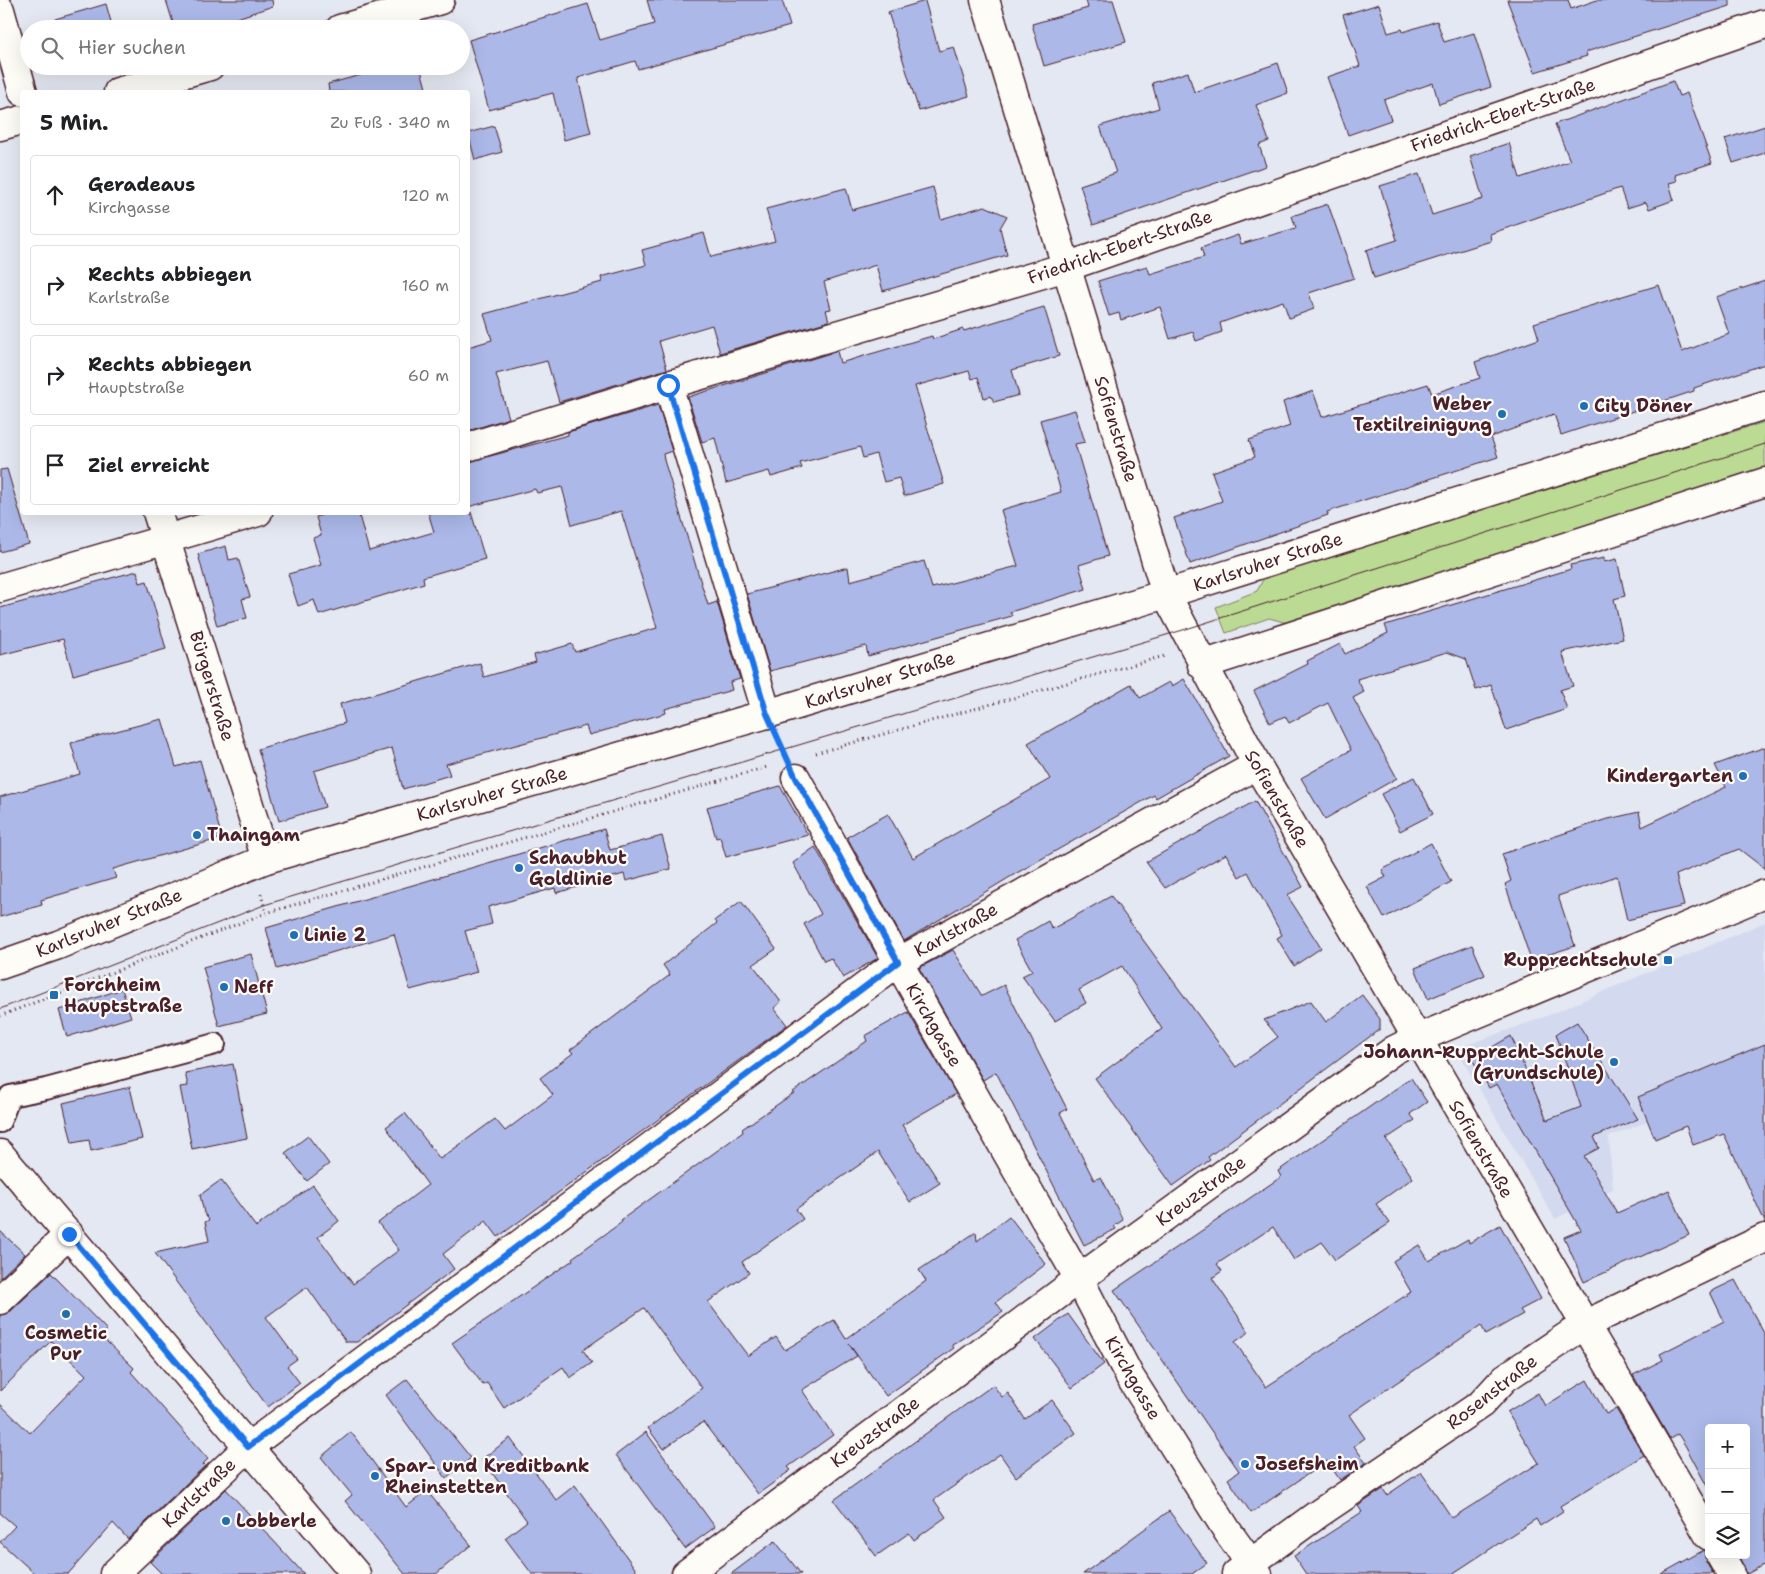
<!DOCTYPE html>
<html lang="de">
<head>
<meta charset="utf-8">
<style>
	body { margin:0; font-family:"Shantell Sans",sans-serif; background:#f2f2f2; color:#202124 }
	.controls { position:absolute; right:15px; bottom:15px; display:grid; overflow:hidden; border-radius:5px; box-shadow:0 5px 20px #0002 }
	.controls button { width:45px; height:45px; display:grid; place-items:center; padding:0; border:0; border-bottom:1px solid #e0e0e0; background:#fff; color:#202124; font:25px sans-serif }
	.stop { position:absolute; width:15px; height:15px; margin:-11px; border:4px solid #1a73e8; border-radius:50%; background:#fff }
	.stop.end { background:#1a73e8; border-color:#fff; box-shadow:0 1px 5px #0008 }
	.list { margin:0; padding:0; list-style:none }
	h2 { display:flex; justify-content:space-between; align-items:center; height:65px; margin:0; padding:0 20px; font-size:21px }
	h2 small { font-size:16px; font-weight:400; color:#757577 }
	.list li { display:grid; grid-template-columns:32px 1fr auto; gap:15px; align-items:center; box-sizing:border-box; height:80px; margin:0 10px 10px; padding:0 10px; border:1px solid #e0e0e0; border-radius:5px }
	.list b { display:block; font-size:19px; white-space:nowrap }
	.list p { margin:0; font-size:16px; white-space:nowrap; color:#757577 }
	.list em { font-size:16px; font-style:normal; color:#757577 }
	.icon { flex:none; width:28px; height:28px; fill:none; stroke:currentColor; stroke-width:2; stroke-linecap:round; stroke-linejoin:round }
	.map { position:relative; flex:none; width:1765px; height:1574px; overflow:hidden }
	.search { position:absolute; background:#fff; box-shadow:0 5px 20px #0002; left:20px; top:20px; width:450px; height:55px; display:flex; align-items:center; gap:12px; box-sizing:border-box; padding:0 18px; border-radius:28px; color:#757577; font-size:19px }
	.panel { position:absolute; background:#fff; box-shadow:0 5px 20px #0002; left:20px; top:90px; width:450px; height:425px; border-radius:5px }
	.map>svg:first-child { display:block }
	.built { fill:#d3daef }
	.green { fill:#bbdb94; stroke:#827d60 }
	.building { fill:#abb8e8; stroke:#4a1f2b }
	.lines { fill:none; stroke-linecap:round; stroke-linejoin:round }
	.service-casing { stroke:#4a1f2b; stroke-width:24 }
	.minor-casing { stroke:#4a1f2b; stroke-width:31 }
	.tertiary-casing { stroke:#4a1f2b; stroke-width:31 }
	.path { stroke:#4a1f2b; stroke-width:3; stroke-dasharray:1 4; stroke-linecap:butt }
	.service { stroke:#fdfcf7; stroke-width:20 }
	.minor { stroke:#fdfcf7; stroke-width:28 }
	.tertiary { stroke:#fdfcf7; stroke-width:28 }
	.tram { stroke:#4a1f2b; stroke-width:1 }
	.route { stroke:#1a73e8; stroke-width:6 }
	.poi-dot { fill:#1f6fb2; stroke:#fdfcf7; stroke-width:2 }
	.labels { text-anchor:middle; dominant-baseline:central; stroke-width:4.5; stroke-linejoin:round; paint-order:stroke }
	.street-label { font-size:18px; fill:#4a1f2b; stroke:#fdfcf7 }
	.poi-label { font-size:18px; font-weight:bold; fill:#4a1f2b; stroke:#fdfcf7; text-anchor:start }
</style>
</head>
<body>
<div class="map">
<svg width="1765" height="1574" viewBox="0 0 1765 1574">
	<rect width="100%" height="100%" fill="#e4e8f2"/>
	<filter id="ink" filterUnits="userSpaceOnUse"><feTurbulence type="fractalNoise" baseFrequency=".02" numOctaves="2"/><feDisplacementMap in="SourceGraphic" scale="10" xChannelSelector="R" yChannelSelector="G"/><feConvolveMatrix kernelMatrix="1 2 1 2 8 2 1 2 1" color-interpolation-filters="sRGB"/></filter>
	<g filter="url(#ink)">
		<polygon class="built" points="1765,922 1765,1074 1609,1137 1613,1189 1555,1219 1456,1049 1544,1017"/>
		<polygon class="green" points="1765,422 1765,471 1295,625 1269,618 1226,633 1216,607 1257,591 1266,574"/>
		<g class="building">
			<polygon points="166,0 272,0 273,6 204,29 175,29"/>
			<polygon points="647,0 782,0 790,26 638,69 635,61 578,78 591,133 564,140 553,93 489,110 469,40 588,4 600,40 654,24"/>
			<polygon points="1086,0 1113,0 1126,42 1044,66 1032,24 1088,8"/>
			<polygon points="1507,0 1568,0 1571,9 1597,0 1730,0 1730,6 1586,52 1587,56 1535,72"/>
			<polygon points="925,1 939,51 954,47 969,96 919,111 888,12"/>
			<polygon points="106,4 113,29 54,29 57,28 55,19"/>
			<polygon points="1379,4 1388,33 1402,29 1403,32 1437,21 1444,42 1474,33 1491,87 1439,104 1433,83 1384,100 1391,120 1348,135 1327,77 1360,66 1343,15"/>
			<polygon points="1278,63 1288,93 1256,105 1269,141 1259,145 1266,166 1093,225 1080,185 1116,173 1100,126 1159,108 1152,83 1188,72 1194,92"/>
			<polygon points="45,66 75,66 48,74"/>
			<polygon points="393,66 420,66 427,92 329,92 328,84"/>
			<polygon points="1673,81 1679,96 1687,93 1712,163 1675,175 1677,181 1669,183 1674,200 1649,209 1646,202 1627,208 1620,188 1490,234 1491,241 1374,278 1366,250 1397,240 1380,186 1419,174 1432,215 1483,199 1470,156 1509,143 1520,178 1570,161 1555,124"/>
			<polygon points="494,126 502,152 475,160 468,133"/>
			<polygon points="1765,126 1765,153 1733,163 1725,139"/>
			<polygon points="933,187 941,219 985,206 1007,216 1000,228 1007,255 883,291 876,265 824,282 831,309 826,310 829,321 720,353 712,325 659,341 667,369 559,402 547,361 496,374 509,418 468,431 468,347 492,340 484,314 602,282 601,277 646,265 642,250 704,233 711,257 775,241 766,209 846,188 852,210"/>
			<polygon points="1328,204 1354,278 1309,293 1314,309 1289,318 1283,301 1220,323 1222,332 1196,341 1193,332 1170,339 1160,307 1121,320 1119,313 1109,316 1098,281 1147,266 1150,274 1204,257 1201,248 1238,235 1241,244 1296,228 1292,216"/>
			<polygon points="1765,281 1765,364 1694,388 1694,391 1561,435 1554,414 1491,437 1498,457 1327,512 1328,515 1190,564 1174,518 1222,501 1212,472 1255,457 1249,440 1290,426 1283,402 1313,391 1322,417 1428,384 1432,394 1480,378 1475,362 1539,339 1534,323 1659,285 1682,352 1729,334 1716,297"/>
			<polygon points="1044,307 1059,356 1012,370 1019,395 994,402 991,396 984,398 978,377 972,379 969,371 915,386 944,484 904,496 899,478 884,482 876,454 863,458 860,447 800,463 802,468 771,477 769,471 726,483 715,438 702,442 688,397 837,351 840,363 932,336 933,339 963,329 964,331"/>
			<polygon points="658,405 672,451 663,454 664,460 698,573 708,605 717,602 740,679 730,682 732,690 665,709 666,713 589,735 586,726 446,764 450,775 403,789 392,748 314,771 325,807 279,821 258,749 345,723 340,704 480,663 484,677 536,662 534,655 572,644 575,652 657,628 621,511 572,525 562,487 537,493 535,489 468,507 468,462 568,435 568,432"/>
			<polygon points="1075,410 1085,442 1075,444 1108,556 1079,565 1086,589 1010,612 1012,616 868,656 866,646 770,671 747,594 848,567 850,581 924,561 932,588 1018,566 1001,510 1061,492 1040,420"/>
			<polygon points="7,469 29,544 0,552 0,470"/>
			<polygon points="331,512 358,512 369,551 434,532 428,512 471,512 485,559 423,577 424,583 319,615 314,600 298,606 288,574 321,565 313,538 321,535 316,517"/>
			<polygon points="226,546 229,560 238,558 250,597 242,599 247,618 217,626 198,554"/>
			<polygon points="1604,558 1604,562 1617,559 1625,596 1614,599 1623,639 1562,652 1573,686 1560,690 1567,709 1506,730 1491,685 1476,690 1466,659 1447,652 1357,679 1364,692 1353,698 1397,778 1325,819 1301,778 1351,750 1328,703 1289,723 1285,716 1270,723 1254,691 1308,664 1307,661 1340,644 1345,654 1388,633 1385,625 1571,569 1570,565"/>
			<polygon points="137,571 140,583 147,581 166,649 73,675 63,639 0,655 0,608"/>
			<polygon points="1184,679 1229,756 1156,798 1154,795 1015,874 904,941 847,837 888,814 913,858 1050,779 1028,743 1131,684 1140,698 1169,682 1172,686"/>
			<polygon points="162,719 176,767 200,760 222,838 113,869 116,878 41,900 42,905 0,917 0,797 80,774 71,743"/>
			<polygon points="1765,747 1765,869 1739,849 1676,875 1684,906 1627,920 1617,876 1558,896 1575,946 1531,960 1505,884 1511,881 1502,854 1604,820 1639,812 1642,827 1726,787 1715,765"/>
			<polygon points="1414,777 1433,814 1400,831 1381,794"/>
			<polygon points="780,786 808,835 726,857 720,837 716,838 707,807"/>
			<polygon points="1255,801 1303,887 1287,895 1321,948 1294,966 1277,938 1282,935 1248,872 1239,877 1226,854 1165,888 1146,862"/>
			<polygon points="604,829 610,850 662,836 671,869 626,881 624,874 556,893 555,888 488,907 492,924 465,931 477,972 410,990 394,934 277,969 266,928"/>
			<polygon points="1431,843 1451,882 1384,918 1367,887 1386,877 1382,870"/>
			<polygon points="815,847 878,958 843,978 831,958 824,961 804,924 821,914 793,863"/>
			<polygon points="1111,896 1236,1067 1278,1037 1264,1020 1311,1001 1326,1022 1362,995 1380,1019 1380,1029 1208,1157 1210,1160 1173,1186 1095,1078 1162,1029 1122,966 1079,990 1086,1003 1055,1021 1022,976 1032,971 1015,940 1048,921 1052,929"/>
			<polygon points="741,901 776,949 753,965 781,1002 774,1008 787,1025 498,1237 486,1221 443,1254 454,1269 357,1342 346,1342 307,1287 266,1317 297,1359 287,1366 300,1383 268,1407 155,1253 209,1241 205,1222 209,1220 204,1213 200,1195 221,1180 256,1227 313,1185 339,1221 318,1237 353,1284 399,1250 378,1223 428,1185 386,1127 405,1113 440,1159 495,1119 505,1131 553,1095 540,1078 573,1053 570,1050 670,975 663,965 717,923 715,920"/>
			<polygon points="1472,945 1485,975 1428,999 1415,968"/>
			<polygon points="953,950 982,996 1004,985 1067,1109 1060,1113 1094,1180 1101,1177 1123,1220 1114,1226 1116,1229 1084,1245 996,1072 983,1080 919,968"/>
			<polygon points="251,954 267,1014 219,1026 203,967"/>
			<polygon points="122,989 131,1017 67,1037 59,1010"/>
			<polygon points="908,1012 956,1094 902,1125 940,1183 910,1202 878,1152 796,1209 803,1219 742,1262 749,1273 708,1302 748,1356 776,1337 785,1350 834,1320 846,1339 926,1281 919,1270 976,1232 977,1241 1009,1216 1046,1264 996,1302 1003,1312 952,1345 954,1348 886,1396 849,1344 857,1356 802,1390 833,1435 788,1467 791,1470 758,1494 703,1422 663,1449 648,1428 702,1388 644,1308 583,1350 592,1363 570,1378 563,1367 504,1408 487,1383 483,1385 452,1343 573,1260 572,1258 622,1222 621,1220 743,1132 742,1129 794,1093 793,1092 867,1041 865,1036"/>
			<polygon points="1577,1022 1638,1119 1594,1137 1599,1148 1584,1156 1617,1213 1669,1190 1689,1235 1584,1282 1564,1237 1581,1230 1497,1084 1489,1088 1472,1059 1511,1036 1547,1120 1581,1107 1556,1034"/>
			<polygon points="1765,1044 1765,1222 1724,1134 1693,1145 1686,1126 1655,1139 1638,1097"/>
			<polygon points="233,1064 247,1138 192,1149 180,1087 188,1086 185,1073"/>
			<polygon points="1411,1078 1427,1102 1410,1114 1415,1120 1386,1139 1413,1178 1376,1204 1390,1223 1335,1260 1322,1242 1294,1260 1273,1227 1217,1264 1222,1271 1212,1278 1249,1332 1235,1342 1266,1387 1411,1292 1393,1261 1419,1245 1429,1261 1468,1239 1469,1243 1500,1225 1541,1299 1520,1310 1523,1314 1486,1335 1481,1325 1349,1415 1365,1438 1354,1446 1366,1463 1340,1480 1327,1461 1251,1513 1228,1479 1239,1471 1114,1290 1281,1177 1278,1171"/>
			<polygon points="130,1087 142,1139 91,1151 89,1140 72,1143 63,1103"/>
			<polygon points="308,1136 329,1164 307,1181 285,1153"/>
			<polygon points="0,1231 25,1254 0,1278"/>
			<polygon points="51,1273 107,1330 101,1336 134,1368 131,1372 208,1459 203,1464 205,1466 128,1539 113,1523 68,1574 35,1574 0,1542 15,1526 0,1513 0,1404 30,1433 86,1375 51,1341 0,1391 0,1315 11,1311"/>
			<polygon points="1735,1280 1765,1335 1765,1564 1747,1574 1738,1555 1746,1555 1746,1428 1709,1428 1709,1490 1685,1445 1678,1434 1670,1439 1633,1375 1663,1360 1660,1354 1724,1321 1710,1292"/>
			<polygon points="1068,1314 1104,1364 1072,1388 1035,1339"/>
			<polygon points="407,1379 471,1458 446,1478 386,1395"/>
			<polygon points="1587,1380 1606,1414 1616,1409 1644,1455 1560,1506 1563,1511 1540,1526 1536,1519 1452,1574 1306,1574 1294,1556 1362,1512 1358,1506 1383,1489 1387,1495 1421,1472 1452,1518 1539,1463 1507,1412 1538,1393 1545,1406"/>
			<polygon points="993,1385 1002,1397 1008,1393 1025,1419 1052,1400 1076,1433 1016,1477 1000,1454 934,1500 946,1517 914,1540 909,1533 876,1556 834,1500"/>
			<polygon points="351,1432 406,1507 427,1491 471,1545 436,1574 405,1574 345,1501 352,1495 321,1457"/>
			<polygon points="646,1432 715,1527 685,1549 616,1455"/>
			<polygon points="510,1438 556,1500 575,1485 639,1574 532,1574 505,1538 527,1521 482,1459"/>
			<polygon points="226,1489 304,1574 162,1574 150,1562"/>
			<polygon points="1169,1511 1207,1563 1192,1574 1083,1574"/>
			<polygon points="775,1541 801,1574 731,1574"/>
			<polygon points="1704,1550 1706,1562 1713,1574 1661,1574"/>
		</g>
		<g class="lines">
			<g class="service-casing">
				<polyline id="service" points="0,1122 10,1096 46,1089 215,1044"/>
			</g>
			<g class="minor-casing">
				<g id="minor">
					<polyline points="985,0 1166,594 1257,765 1709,1536"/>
					<polyline points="0,10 23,92"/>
					<polyline points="340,29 440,0"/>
					<polyline points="118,92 210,66"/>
					<polyline points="0,126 22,120"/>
					<polyline points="668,385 767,714"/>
					<polyline points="468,447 668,385 1066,267 1765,24"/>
					<polyline points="157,512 266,859"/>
					<polyline points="0,588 258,512"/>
					<polyline points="1202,665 1765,482"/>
					<polyline points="796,778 898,962 1079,1279 1130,1377 1228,1532 1258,1574"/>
					<polyline points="0,1154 356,1574"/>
					<polyline points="0,1300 69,1234"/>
					<polyline points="1720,1555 1731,1574"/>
					<polyline points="114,1574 248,1447 898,962 1257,765"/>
					<polyline points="686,1574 1079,1279 1394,1050 1416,1039 1765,894"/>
					<polyline points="1236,1574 1318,1514 1481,1404 1505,1378 1584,1325 1765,1238"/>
				</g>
			</g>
			<g class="tertiary-casing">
				<polyline id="tertiary" points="0,965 58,945 266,859 767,714 1166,594 1765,405"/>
			</g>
			<g class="path">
				<polyline points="816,753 1164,656"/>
				<polyline points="261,894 266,913"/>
				<polyline points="0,1016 266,913 767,767"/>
			</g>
			<use href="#service" class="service"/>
			<use href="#minor" class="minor"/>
			<use href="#tertiary" class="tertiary"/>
			<polyline class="tram" points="0,1009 264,905 1183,630 1765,444"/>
		</g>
	</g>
	<g class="lines" filter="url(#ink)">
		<polyline class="route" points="69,1234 248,1447 898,962 796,778 767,714 668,385"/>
	</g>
	<g class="poi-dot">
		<circle cx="1584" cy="406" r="5"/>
		<circle cx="1502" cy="414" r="5"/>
		<circle cx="1743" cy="776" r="5"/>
		<circle cx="197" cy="835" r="5"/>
		<circle cx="519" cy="868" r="5"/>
		<circle cx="294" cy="935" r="5"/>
		<rect x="1663" y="955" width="10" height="10" rx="2.5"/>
		<circle cx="224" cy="987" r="5"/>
		<rect x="49" y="990" width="10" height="10" rx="2.5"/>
		<circle cx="1614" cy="1062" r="5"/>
		<circle cx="66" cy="1314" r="5"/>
		<circle cx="1245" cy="1464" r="5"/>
		<circle cx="375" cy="1476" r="5"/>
		<circle cx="226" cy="1521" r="5"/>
	</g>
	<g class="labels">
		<g class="street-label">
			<text transform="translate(1503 115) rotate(-19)">Friedrich-Ebert-Straße</text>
			<text transform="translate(1120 247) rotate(-19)">Friedrich-Ebert-Straße</text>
			<text transform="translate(1116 429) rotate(73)">Sofienstraße</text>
			<text transform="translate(1268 562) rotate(-18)">Karlsruher Straße</text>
			<text transform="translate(880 680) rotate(-17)">Karlsruher Straße</text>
			<text transform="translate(212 686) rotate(73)">Bürgerstraße</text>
			<text transform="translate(492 794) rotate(-16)">Karlsruher Straße</text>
			<text transform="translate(1277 799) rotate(60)">Sofienstraße</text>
			<text transform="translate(109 923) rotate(-22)">Karlsruher Straße</text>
			<text transform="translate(956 930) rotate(-29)">Karlstraße</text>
			<text transform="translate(934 1025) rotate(60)">Kirchgasse</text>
			<text transform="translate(1481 1149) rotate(60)">Sofienstraße</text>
			<text transform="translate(1201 1191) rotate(-36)">Kreuzstraße</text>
			<text transform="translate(1133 1378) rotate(60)">Kirchgasse</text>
			<text transform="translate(1492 1392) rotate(-38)">Rosenstraße</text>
			<text transform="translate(875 1432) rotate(-37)">Kreuzstraße</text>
			<text transform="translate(199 1493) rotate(-43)">Karlstraße</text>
		</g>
		<g class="poi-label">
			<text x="1492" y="404" text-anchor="end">Weber<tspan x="1492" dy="21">Textilreinigung</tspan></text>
			<text x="1594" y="406">City Döner</text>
			<text x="1733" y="776" text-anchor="end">Kindergarten</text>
			<text x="207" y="835">Thaingam</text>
			<text x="529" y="858">Schaubhut<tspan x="529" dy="21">Goldlinie</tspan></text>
			<text x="304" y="935">Linie 2</text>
			<text x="1658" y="960" text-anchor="end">Rupprechtschule</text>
			<text x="64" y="985">Forchheim<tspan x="64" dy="21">Hauptstraße</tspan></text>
			<text x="234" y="987">Neff</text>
			<text x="1604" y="1052" text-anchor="end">Johann-Rupprecht-Schule<tspan x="1604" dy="21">(Grundschule)</tspan></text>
			<text x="66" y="1333" text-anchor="middle">Cosmetic<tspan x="66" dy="21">Pur</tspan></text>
			<text x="1255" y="1464">Josefsheim</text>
			<text x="385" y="1466">Spar- und Kreditbank<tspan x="385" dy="21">Rheinstetten</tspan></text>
			<text x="236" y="1521">Lobberle</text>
		</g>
	</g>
</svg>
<div class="controls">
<button>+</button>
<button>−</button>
<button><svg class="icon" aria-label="layers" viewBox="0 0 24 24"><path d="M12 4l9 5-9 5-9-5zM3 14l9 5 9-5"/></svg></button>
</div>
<div class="stop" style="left:668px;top:385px"></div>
<div class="stop end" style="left:69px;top:1234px"></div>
<div class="search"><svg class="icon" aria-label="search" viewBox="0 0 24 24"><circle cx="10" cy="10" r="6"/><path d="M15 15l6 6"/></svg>Hier suchen</div>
<section class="panel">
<h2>5 Min.<small>Zu Fuß · 340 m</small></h2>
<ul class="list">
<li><svg class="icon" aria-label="ahead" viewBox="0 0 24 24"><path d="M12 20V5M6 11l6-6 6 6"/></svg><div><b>Geradeaus</b><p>Kirchgasse</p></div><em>120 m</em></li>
<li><svg class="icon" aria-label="right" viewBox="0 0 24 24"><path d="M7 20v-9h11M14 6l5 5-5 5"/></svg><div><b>Rechts abbiegen</b><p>Karlstraße</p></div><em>160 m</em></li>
<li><svg class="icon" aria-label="right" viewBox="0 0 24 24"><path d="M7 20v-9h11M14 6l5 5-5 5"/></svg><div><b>Rechts abbiegen</b><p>Hauptstraße</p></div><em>60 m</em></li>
<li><svg class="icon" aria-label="arrive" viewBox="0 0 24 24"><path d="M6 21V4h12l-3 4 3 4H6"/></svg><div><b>Ziel erreicht</b></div></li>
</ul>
</section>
</div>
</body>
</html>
